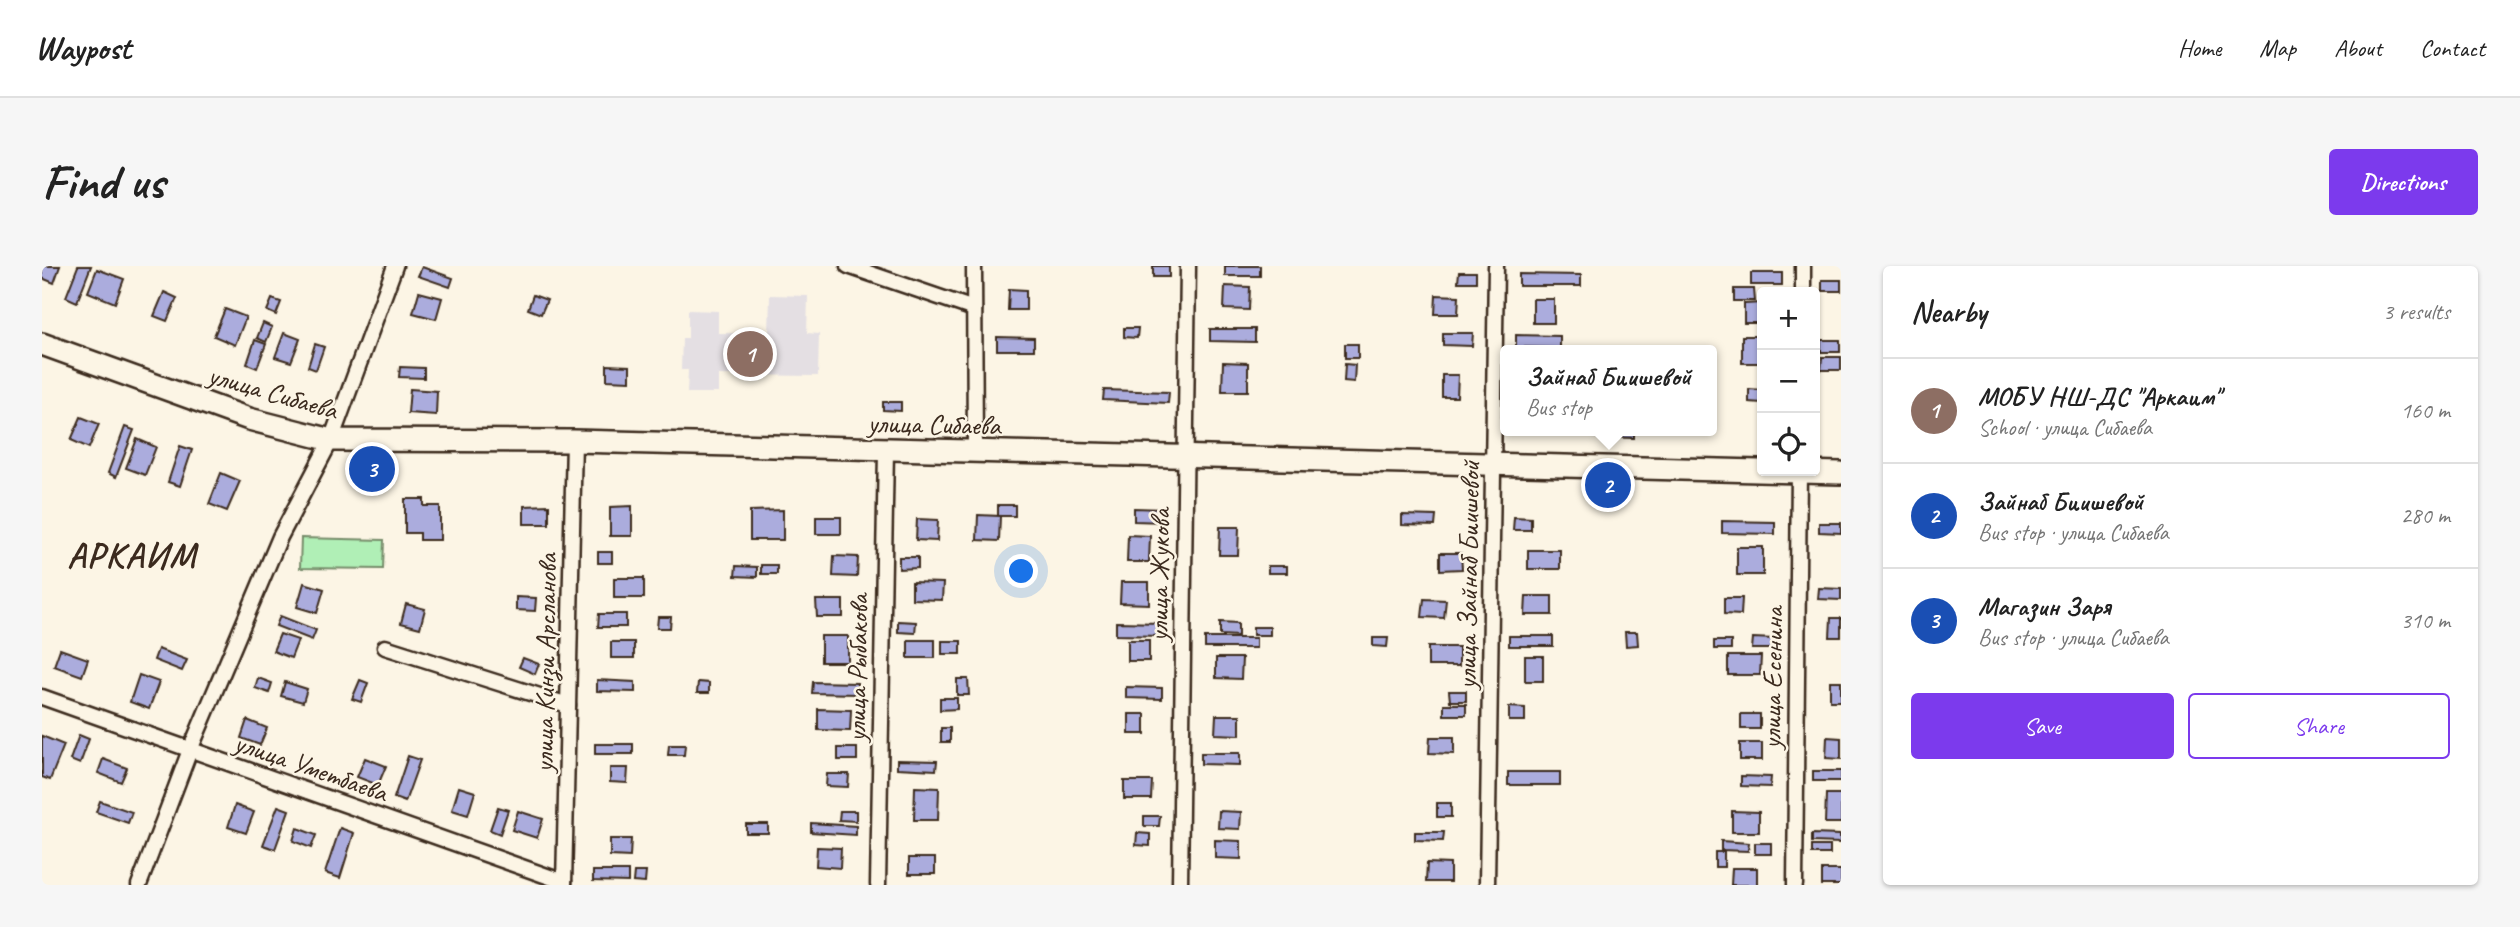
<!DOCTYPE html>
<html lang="en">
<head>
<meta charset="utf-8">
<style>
	body { margin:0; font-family:Caveat,sans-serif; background:#f6f6f6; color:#222 }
	.controls { position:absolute; right:21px; top:21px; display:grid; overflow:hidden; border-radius:7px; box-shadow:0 2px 5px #0004 }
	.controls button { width:63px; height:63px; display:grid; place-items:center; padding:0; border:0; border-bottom:2px solid #e0e0e0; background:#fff; color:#222; font:35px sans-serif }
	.you { position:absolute; left:980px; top:306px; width:24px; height:24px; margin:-18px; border:5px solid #fff; border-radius:50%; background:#1a73e8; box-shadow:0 0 0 10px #1a73e833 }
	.badge { display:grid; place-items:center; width:46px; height:46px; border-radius:50%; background:#7c3aed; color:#fff; font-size:23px; font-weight:700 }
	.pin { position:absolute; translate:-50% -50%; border:4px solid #fff; box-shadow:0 2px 7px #0006 }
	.popup { position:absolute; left:1458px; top:79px; width:217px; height:91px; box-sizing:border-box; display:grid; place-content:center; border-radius:7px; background:#fff; filter:drop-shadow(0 2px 5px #0005); font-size:23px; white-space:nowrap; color:#767676 }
	.popup b { font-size:26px; color:#222 }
	.popup::after { content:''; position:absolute; left:50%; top:100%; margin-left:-14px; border:14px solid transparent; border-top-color:#fff }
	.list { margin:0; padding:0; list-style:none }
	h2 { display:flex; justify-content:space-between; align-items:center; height:91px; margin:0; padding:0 28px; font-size:30px }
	h2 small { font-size:23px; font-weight:400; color:#767676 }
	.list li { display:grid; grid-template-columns:46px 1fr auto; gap:21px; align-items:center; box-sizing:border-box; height:105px; padding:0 28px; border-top:2px solid #e0e0e0 }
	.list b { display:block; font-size:26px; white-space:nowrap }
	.list p { margin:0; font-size:23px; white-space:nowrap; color:#767676 }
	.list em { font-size:23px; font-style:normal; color:#767676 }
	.actions { display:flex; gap:14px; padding:21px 28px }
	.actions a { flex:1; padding:16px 0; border:2px solid #7c3aed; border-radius:7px; text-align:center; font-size:24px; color:#7c3aed }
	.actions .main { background:#7c3aed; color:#fff }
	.icon { flex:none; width:38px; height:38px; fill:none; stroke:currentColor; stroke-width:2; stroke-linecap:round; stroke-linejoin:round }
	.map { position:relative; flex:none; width:1799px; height:619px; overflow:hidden; border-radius:7px }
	header { display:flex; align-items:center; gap:42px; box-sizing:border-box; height:98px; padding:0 35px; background:#fff; border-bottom:2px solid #e0e0e0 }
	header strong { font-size:33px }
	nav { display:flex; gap:38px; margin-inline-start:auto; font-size:24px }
	.intro { display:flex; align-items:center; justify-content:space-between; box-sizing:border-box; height:168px; padding:0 42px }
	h1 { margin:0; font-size:49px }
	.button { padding:18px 32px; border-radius:7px; background:#7c3aed; color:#fff; font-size:24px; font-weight:700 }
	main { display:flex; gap:42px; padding:0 42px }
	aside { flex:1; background:#fff; border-radius:7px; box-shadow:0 2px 5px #0004 }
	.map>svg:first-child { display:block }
	.built { fill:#e4dfe3 }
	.green { fill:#b0efb6; stroke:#768c6a; stroke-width:2 }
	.building { fill:#abacdd; stroke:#3b2a1e; stroke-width:2 }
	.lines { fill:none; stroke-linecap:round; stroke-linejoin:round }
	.street-casing { stroke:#3b2a1e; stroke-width:19 }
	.secondary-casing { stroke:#3b2a1e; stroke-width:26 }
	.street { stroke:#fcf5e5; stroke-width:14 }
	.secondary { stroke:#fcf5e5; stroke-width:21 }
	.labels { text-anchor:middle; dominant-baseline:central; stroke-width:5; stroke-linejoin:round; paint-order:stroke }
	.street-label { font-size:28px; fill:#3b2a1e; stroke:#fcf5e5 }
	.district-label { font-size:35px; font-weight:bold; letter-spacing:2px; fill:#3b2a1e; stroke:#fcf5e5 }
</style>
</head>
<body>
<header>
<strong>Waypost</strong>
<nav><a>Home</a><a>Map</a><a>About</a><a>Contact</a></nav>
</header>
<div class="intro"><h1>Find us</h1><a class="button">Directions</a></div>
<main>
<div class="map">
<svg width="1799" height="619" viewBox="0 0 1799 619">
	<rect width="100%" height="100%" fill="#fcf5e5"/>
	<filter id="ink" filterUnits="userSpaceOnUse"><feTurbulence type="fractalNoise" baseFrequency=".0143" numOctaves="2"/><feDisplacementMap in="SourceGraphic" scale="14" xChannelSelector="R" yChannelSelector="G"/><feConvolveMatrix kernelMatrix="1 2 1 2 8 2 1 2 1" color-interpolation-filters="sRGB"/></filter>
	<g filter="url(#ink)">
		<polygon class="built" points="728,29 766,30 765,67 777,68 776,110 676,109 676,127 645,127 646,104 639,104 640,72 646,72 646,44 676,45 676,67 727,68"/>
		<polygon class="green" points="259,272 342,274 341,303 258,302"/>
		<g class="building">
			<polygon points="0,0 18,0 12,17 0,12"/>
			<polygon points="36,0 49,0 35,36 24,31"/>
			<rect x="1111" y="0" width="16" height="11"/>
			<rect x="1183" y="0" width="35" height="10"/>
			<polygon points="380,1 411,12 408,21 376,10"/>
			<polygon points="55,3 82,13 73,37 46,26"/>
			<polygon points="1417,6 1434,6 1434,16 1416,16"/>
			<rect x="1709" y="7" width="31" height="12"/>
			<polygon points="1477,8 1539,9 1539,20 1477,20"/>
			<rect x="1780" y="14" width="19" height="11"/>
			<polygon points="1183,20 1208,21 1207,44 1182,43"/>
			<polygon points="967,23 984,24 984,44 966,44"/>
			<polygon points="1692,23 1712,23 1713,35 1692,35"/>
			<polygon points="122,26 135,32 125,55 112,50"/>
			<polygon points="377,26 400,32 394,53 371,47"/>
			<polygon points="491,29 505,34 499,48 486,43"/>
			<polygon points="1394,29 1417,30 1416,48 1393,48"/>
			<polygon points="230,33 239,36 234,49 225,45"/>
			<rect x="1491" y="33" width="21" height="24"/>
			<polygon points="1720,37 1720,57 1702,57 1702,38"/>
			<polygon points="183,43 204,51 193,79 172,70"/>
			<polygon points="221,57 230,61 224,76 215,72"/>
			<polygon points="1082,62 1096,62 1095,72 1082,71"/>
			<polygon points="1168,63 1213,63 1213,76 1168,75"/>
			<polygon points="242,67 258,73 249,96 233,91"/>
			<polygon points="1401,67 1431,67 1430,80 1401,79"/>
			<polygon points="1474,69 1518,70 1518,82 1474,81"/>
			<rect x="1700" y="70" width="20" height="27"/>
			<polygon points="955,71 992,72 992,84 955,84"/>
			<polygon points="213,74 224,78 215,102 205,98"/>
			<rect x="1779" y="74" width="19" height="12"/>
			<polygon points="273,78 282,81 274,104 266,101"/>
			<rect x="1303" y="78" width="13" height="14"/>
			<polygon points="1780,91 1799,91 1799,104 1779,104"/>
			<polygon points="1181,96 1206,97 1206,125 1180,125"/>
			<polygon points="1303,98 1313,99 1312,116 1302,115"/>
			<polygon points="565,99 588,100 588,115 565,114"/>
			<polygon points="358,101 382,102 382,112 357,111"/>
			<polygon points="1400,109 1416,109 1415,131 1400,131"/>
			<polygon points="368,123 395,125 394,149 366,147"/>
			<polygon points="1707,123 1720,124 1720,137 1707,136"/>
			<polygon points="1062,124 1127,126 1126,137 1061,134"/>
			<polygon points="841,136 859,136 859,145 841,144"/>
			<polygon points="39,151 57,158 47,182 29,174"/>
			<polygon points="83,161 92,164 74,211 66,207"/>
			<polygon points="1557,165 1592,165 1592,172 1557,171"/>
			<polygon points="95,173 114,181 103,209 84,202"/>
			<polygon points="138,180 150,184 138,220 126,216"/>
			<polygon points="179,207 198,215 185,245 167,238"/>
			<polygon points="363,233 382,233 382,240 398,240 398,274 378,274 378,267 363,267"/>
			<polygon points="507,239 507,258 482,258 482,240"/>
			<rect x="956" y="239" width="17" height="11"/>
			<polygon points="590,240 590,270 568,270 568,241"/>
			<polygon points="1092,242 1122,243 1122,256 1092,255"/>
			<polygon points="741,244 741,274 708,274 708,245"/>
			<polygon points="936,249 958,250 957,275 935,274"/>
			<polygon points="1360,249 1394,250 1393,260 1360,259"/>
			<rect x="774" y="251" width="25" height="17"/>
			<polygon points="1472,251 1489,252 1489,264 1471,264"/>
			<polygon points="875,253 896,254 895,275 874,274"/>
			<polygon points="1680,255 1733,256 1733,268 1680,267"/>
			<polygon points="1777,257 1799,257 1799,267 1777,266"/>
			<polygon points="1178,261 1197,261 1196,289 1177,289"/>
			<polygon points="1086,269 1108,270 1107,296 1085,296"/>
			<rect x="1695" y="281" width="26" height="28"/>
			<rect x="1486" y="284" width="32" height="19"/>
			<rect x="556" y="286" width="14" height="11"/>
			<polygon points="1398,287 1419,287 1420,303 1398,304"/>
			<polygon points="792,290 816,291 815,311 791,310"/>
			<polygon points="857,291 876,291 876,302 857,303"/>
			<rect x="719" y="299" width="16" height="9"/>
			<polygon points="694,300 715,301 715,311 693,310"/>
			<rect x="1226" y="300" width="19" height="7"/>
			<rect x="572" y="312" width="30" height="20"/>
			<polygon points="870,316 901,317 900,334 870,333"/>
			<polygon points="1079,316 1107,316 1107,338 1078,337"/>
			<polygon points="262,317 282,323 275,347 255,341"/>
			<polygon points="1777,322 1799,323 1799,334 1776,333"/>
			<polygon points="1484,330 1510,330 1510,349 1483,349"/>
			<polygon points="474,331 494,332 493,345 474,344"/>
			<polygon points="1682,332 1700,332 1699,349 1682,348"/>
			<polygon points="1382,333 1404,334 1402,352 1380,351"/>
			<polygon points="774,334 801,334 801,351 775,351"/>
			<polygon points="364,338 383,343 378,362 359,357"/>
			<polygon points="557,348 584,348 584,361 556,361"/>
			<polygon points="238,350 274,364 270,374 234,360"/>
			<polygon points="616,351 629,351 628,362 615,362"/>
			<polygon points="1789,352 1799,352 1799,371 1788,371"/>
			<polygon points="856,355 874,356 873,367 856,366"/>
			<polygon points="1074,356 1120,357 1120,370 1074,369"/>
			<polygon points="1178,356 1196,357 1196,370 1178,369"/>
			<rect x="1211" y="361" width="17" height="8"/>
			<polygon points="1583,366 1595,366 1596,379 1584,380"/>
			<polygon points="238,368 256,374 249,392 231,385"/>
			<rect x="779" y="370" width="27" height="26"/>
			<rect x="1467" y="370" width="44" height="10"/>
			<rect x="1163" y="372" width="51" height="10"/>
			<polygon points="1331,372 1346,372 1345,381 1331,380"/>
			<polygon points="1711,372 1732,373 1732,383 1710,383"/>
			<rect x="866" y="374" width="27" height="18"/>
			<rect x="1086" y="374" width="21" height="21"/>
			<rect x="900" y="375" width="19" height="13"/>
			<rect x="1672" y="375" width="17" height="8"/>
			<rect x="569" y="376" width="23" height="16"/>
			<rect x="1386" y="381" width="31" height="19"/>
			<polygon points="18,383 46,393 40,410 12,400"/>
			<polygon points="116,383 145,394 140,405 112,394"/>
			<rect x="1483" y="390" width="18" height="25"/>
			<polygon points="1686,390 1719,390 1718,409 1686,409"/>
			<polygon points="481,392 497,398 493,408 477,401"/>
			<polygon points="1174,392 1200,392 1199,413 1174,412"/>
			<polygon points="97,409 117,416 107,443 88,436"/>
			<polygon points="216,412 230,417 227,427 213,422"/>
			<polygon points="915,413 926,413 927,429 915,429"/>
			<polygon points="318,414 326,417 319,436 310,433"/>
			<polygon points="555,414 593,416 593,426 555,425"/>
			<rect x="1788" y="415" width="11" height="20"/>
			<polygon points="243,416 265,423 261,436 239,430"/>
			<polygon points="656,416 667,417 667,427 655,427"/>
			<polygon points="771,416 815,417 815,428 770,427"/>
			<polygon points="1084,421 1120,422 1120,433 1084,432"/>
			<polygon points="1407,425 1424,425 1424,435 1408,435"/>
			<polygon points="898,432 915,432 915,443 898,444"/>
			<rect x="1402" y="438" width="22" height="11"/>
			<polygon points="1467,441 1483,442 1483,455 1467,455"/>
			<polygon points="776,443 809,444 808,465 776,464"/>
			<rect x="1087" y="448" width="16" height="20"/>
			<rect x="1699" y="448" width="19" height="15"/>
			<polygon points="1174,449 1198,449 1198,469 1173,468"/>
			<polygon points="205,454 225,462 218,479 199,472"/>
			<rect x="899" y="462" width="9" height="14"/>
			<polygon points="37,469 47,473 38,498 28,494"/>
			<polygon points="0,470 22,479 8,514 0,511"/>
			<polygon points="1388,471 1412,471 1412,488 1387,487"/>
			<polygon points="1785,471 1799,472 1799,493 1784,492"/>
			<rect x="1698" y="477" width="22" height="17"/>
			<rect x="553" y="478" width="38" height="10"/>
			<polygon points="627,479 643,479 642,489 626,489"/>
			<rect x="796" y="482" width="19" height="12"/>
			<polygon points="1159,487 1198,487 1198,499 1159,498"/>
			<polygon points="366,490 378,494 363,536 352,532"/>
			<polygon points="323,492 344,500 336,519 315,511"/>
			<polygon points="61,493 85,502 79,516 56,507"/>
			<polygon points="855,494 895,495 894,504 855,502"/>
			<polygon points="568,502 586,502 585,517 568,516"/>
			<rect x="1771" y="505" width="28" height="10"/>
			<rect x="1466" y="506" width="52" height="13"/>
			<polygon points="785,508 807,508 806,521 784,520"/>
			<polygon points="1699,510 1729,511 1728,521 1699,520"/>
			<polygon points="1082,515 1110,515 1109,533 1082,533"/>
			<polygon points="417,521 433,526 426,549 410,544"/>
			<polygon points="873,521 897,522 896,554 872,554"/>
			<polygon points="1784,528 1799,528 1799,557 1783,557"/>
			<polygon points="58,535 90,546 86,557 54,546"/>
			<rect x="1395" y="537" width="14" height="14"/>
			<polygon points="193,539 212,546 204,567 186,561"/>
			<polygon points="236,540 247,544 233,583 221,579"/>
			<polygon points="456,541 466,544 458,568 448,564"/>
			<polygon points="476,545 501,553 495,572 470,564"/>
			<polygon points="798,545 814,545 814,555 797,554"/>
			<polygon points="1177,545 1199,546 1198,563 1176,562"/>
			<polygon points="1690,545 1717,546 1717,566 1690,566"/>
			<polygon points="1102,550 1118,550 1117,560 1102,560"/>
			<polygon points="769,557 814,560 814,569 769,566"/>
			<rect x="704" y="558" width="22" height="9"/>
			<polygon points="255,562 274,569 269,582 251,575"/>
			<polygon points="298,562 312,567 298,612 283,607"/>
			<polygon points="1373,566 1402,566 1401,575 1373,574"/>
			<polygon points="1095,567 1108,568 1108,580 1094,579"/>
			<polygon points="1770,568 1798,569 1798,577 1770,576"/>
			<polygon points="568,573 589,573 588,591 568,590"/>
			<polygon points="1173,574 1199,575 1199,593 1173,592"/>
			<polygon points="1679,575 1707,577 1706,585 1679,584"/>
			<rect x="1713" y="577" width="16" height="11"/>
			<rect x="1770" y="580" width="18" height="8"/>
			<polygon points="775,581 799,582 798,602 774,600"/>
			<rect x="1673" y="586" width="9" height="15"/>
			<rect x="867" y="592" width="26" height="16"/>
			<polygon points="1385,597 1408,598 1408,616 1384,616"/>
			<polygon points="1690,602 1715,602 1715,619 1689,619"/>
			<rect x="1780" y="604" width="19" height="15"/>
			<polygon points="551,605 586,605 586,616 551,615"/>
			<polygon points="592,606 604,606 603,617 591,616"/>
		</g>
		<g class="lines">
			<g class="street-casing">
				<g id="street">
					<polyline points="806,0 932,43"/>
					<polyline points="932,0 933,186"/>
					<polyline points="1761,26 1761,0"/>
					<polyline points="343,381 526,439"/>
					<polyline points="0,431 522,616"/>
					<polyline points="97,619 148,484 238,271 289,174 353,0"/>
					<polyline points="522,619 532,175"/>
					<polyline points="836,619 844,185"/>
					<polyline points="1138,619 1146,0"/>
					<polyline points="1445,619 1454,0"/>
					<polyline points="1753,619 1757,205"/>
				</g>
			</g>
			<g class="secondary-casing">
				<polyline id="secondary" points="0,78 207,153 289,174 532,175 1799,207"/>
			</g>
			<use href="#street" class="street"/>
			<use href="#secondary" class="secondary"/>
		</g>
	</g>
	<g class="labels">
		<g class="street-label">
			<text transform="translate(231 126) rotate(16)">улица Сибаева</text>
			<text transform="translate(892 158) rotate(1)">улица Сибаева</text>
			<text transform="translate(1117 309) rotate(-89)">улица Жукова</text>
			<text transform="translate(1426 309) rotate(-89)">улица Зайнаб Биишевой</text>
			<text transform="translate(503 397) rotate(-89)">улица Кинзи Арсланова</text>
			<text transform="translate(815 402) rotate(-89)">улица Рыбакова</text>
			<text transform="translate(1730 412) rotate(-89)">улица Есенина</text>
			<text transform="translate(269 501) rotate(19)">улица Уметбаева</text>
		</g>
		<g class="district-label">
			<text x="90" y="289">АРКАИМ</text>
		</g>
	</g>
</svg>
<div class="controls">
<button>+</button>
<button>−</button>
<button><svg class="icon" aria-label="locate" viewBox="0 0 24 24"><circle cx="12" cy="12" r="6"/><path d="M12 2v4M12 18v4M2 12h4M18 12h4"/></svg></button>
</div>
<div class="you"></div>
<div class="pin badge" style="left:708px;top:88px;background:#8d6e63">1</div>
<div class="pin badge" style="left:1566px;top:219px;background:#1a4fb4">2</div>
<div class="popup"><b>Зайнаб Биишевой</b>Bus stop</div>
<div class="pin badge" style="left:330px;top:203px;background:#1a4fb4">3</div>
</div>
<aside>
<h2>Nearby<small>3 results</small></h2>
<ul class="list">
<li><span class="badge" style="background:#8d6e63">1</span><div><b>МОБУ НШ-ДС &quot;Аркаим&quot;</b><p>School · улица Сибаева</p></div><em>160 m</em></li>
<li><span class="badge" style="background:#1a4fb4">2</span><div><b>Зайнаб Биишевой</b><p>Bus stop · улица Сибаева</p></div><em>280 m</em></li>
<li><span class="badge" style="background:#1a4fb4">3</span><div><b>Магазин Заря</b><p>Bus stop · улица Сибаева</p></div><em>310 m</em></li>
</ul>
<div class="actions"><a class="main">Save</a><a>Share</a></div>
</aside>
</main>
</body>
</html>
